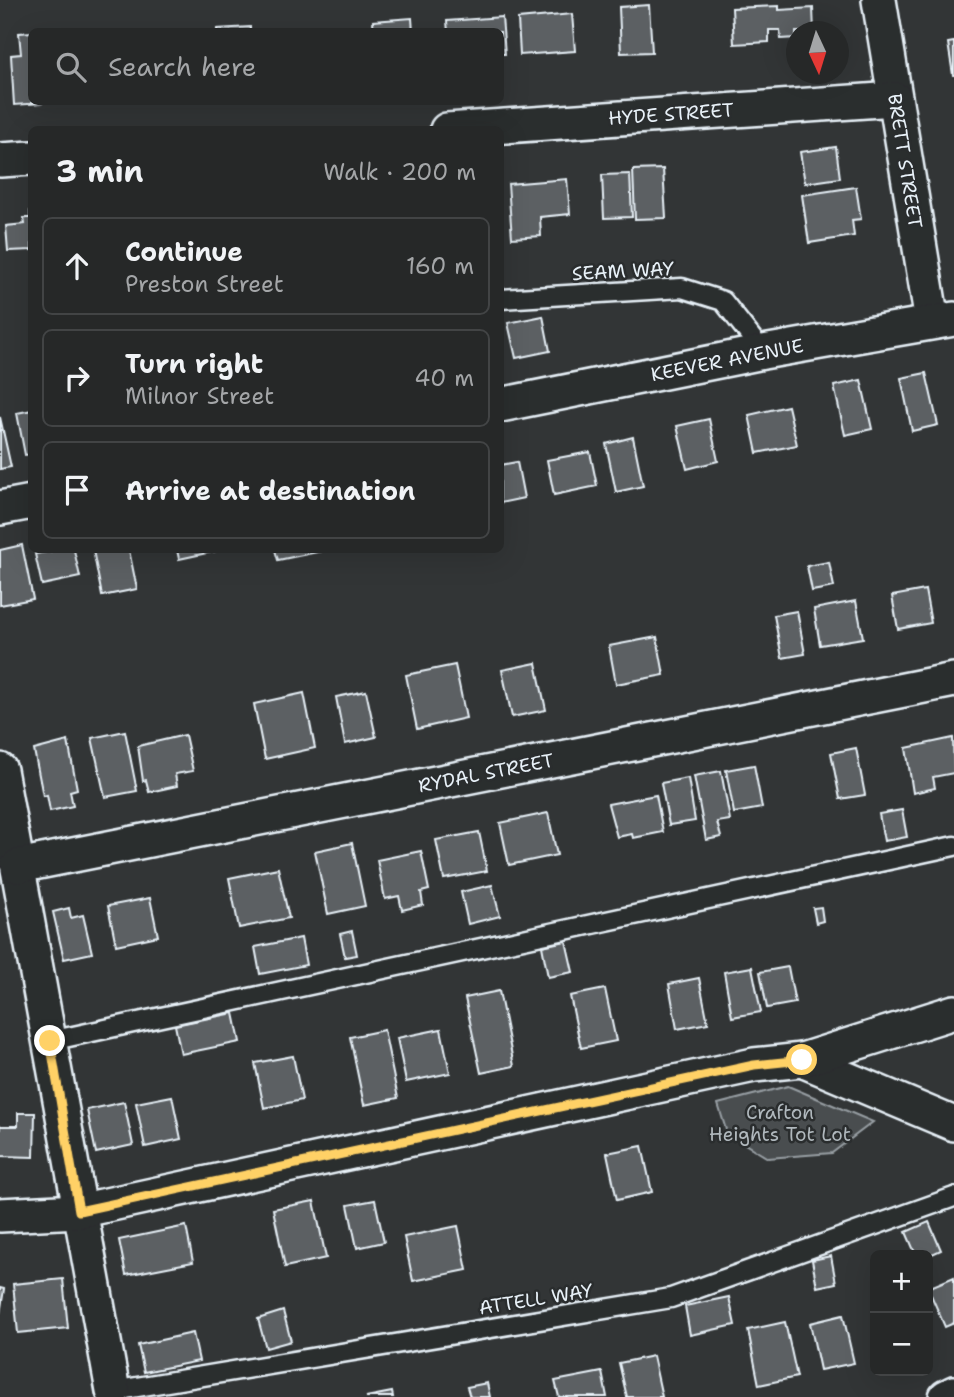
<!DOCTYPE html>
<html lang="en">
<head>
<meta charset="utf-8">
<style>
	body { margin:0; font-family:"Shantell Sans",sans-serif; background:#323434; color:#f1f3f6 }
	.controls { position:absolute; right:21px; bottom:21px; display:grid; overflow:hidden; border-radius:10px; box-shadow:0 7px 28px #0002 }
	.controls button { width:63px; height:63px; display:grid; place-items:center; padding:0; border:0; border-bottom:2px solid #424445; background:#262828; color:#f1f3f6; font:35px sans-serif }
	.compass { position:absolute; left:786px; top:21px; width:63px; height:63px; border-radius:50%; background:#262828; box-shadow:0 7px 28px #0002; rotate:176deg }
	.stop { position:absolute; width:21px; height:21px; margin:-16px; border:5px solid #ffd166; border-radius:50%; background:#fff }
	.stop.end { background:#ffd166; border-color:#fff; box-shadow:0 2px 7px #0008 }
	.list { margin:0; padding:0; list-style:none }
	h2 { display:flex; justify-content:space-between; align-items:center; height:91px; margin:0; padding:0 28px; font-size:30px }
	h2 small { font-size:23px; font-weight:400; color:#a4a6a8 }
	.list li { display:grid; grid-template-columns:46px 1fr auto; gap:21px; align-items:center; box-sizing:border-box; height:98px; margin:0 14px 14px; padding:0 14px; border:2px solid #424445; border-radius:10px }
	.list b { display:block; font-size:26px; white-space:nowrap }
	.list p { margin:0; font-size:23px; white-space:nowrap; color:#a4a6a8 }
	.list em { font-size:23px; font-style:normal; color:#a4a6a8 }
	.icon { flex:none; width:38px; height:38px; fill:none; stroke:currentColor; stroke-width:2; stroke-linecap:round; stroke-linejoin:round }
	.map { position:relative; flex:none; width:954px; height:1397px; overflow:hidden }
	.search { position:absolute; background:#262828; box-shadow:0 7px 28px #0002; left:28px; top:28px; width:476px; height:77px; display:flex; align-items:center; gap:18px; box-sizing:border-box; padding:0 24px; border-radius:10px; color:#a4a6a8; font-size:26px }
	.panel { position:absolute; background:#262828; box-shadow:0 7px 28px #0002; left:28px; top:126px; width:476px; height:427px; border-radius:10px }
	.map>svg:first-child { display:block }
	.green { fill:#494d4f; stroke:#989fa4; stroke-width:2 }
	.building { fill:#5c6063; stroke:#e8f1f8; stroke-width:2 }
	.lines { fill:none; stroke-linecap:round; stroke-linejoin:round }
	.lane-casing { stroke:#e8f1f8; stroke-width:23 }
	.street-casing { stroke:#e8f1f8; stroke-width:38 }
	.lane { stroke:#2a2d2e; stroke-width:18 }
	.street { stroke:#2a2d2e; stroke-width:33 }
	.route { stroke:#ffd166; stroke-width:9 }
	.labels { text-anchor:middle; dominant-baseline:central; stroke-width:5; stroke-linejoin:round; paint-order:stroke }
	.street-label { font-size:19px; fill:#e8f1f8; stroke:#2a2d2e }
	.park-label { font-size:19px; fill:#b0b8bd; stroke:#2a2d2e }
</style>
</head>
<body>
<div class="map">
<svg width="954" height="1397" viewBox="0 0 954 1397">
	<rect width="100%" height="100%" fill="#323536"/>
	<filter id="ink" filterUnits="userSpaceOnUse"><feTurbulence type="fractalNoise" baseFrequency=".0143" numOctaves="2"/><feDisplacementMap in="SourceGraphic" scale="14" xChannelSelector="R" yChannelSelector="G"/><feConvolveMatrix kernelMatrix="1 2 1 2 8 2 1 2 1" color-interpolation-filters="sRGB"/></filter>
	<g filter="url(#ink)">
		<polygon class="green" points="788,1086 873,1122 832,1153 768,1158 727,1133 718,1104"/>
		<g class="building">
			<polygon points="649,5 652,52 621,53 619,7"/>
			<polygon points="779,6 779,10 813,8 814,32 796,32 796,38 781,39 780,30 769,30 769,42 734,44 732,8"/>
			<polygon points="572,14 575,51 520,55 518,19"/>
			<polygon points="502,17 505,54 500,54 500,32 448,32 447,21"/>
			<polygon points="412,18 413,32 374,32 373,21"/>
			<polygon points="250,27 250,32 217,32 217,29"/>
			<polygon points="32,32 32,102 42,102 42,103 14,105 11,55 21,54 19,33"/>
			<polygon points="954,42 954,75 953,75 948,43"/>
			<polygon points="836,147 840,178 805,183 800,152"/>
			<polygon points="663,169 666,218 635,219 633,170"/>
			<polygon points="630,174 632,217 604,218 602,175"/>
			<polygon points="567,179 570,214 540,217 541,236 512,238 508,184"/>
			<polygon points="856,187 861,219 852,220 854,236 809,243 802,195"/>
			<polygon points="30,208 32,208 32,250 8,251 6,226 25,224 24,218 30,218"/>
			<polygon points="543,316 550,351 516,358 508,323"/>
			<polygon points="926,373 938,425 912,431 901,378"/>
			<polygon points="861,380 872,429 845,435 834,386"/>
			<polygon points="788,406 797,445 757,453 749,415"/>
			<polygon points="32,410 32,454 25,455 17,413"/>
			<polygon points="0,417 11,467 0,469"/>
			<polygon points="709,419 718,461 687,469 677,426"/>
			<polygon points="633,437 643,486 616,492 606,444"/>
			<polygon points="590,452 597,486 554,495 547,460"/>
			<polygon points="517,462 524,498 500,503 500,465"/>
			<polygon points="22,545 33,599 0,605 0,550"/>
			<polygon points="58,550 74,550 80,577 42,585 35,554"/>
			<polygon points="93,550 129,550 137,589 102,596"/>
			<polygon points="177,550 221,550 179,559"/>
			<polygon points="275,550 327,550 278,560"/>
			<polygon points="829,562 834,587 812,591 807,566"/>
			<polygon points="925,590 931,623 898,629 892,596"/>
			<polygon points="856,601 863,638 820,645 814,609"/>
			<polygon points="797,611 805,654 782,658 774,615"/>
			<polygon points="657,637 664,675 616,684 609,646"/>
			<polygon points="536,663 546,710 512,717 502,670"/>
			<polygon points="455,665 466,718 417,729 406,675"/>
			<polygon points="366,691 376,737 345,744 336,697"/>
			<polygon points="304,693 315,748 265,759 254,704"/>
			<polygon points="125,731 137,791 105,797 92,738"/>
			<polygon points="185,735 193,771 175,774 177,786 149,792 146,780 143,781 138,746"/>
			<polygon points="953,738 954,773 933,777 935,788 913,793 906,748"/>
			<polygon points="68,741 77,789 70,791 73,806 50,811 47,795 43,796 34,750"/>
			<polygon points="856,748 865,795 840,799 831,753"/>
			<polygon points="754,765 762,808 734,813 726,770"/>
			<polygon points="721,771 730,820 717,822 721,837 706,840 694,776"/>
			<polygon points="688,778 695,821 669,825 661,783"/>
			<polygon points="656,795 663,832 633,838 632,834 617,837 608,804"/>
			<polygon points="902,810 907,837 884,841 879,814"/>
			<polygon points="548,813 557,855 509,865 500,823"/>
			<polygon points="479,832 487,871 444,879 436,840"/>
			<polygon points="352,843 365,906 328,914 315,851"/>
			<polygon points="421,851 429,890 421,892 423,905 402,910 399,896 385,899 377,860"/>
			<polygon points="278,868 289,918 239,928 229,878"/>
			<polygon points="492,885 500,916 468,924 461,892"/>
			<polygon points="150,898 158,936 116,945 108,906"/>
			<polygon points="821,907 823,921 816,923 813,908"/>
			<polygon points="69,908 71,918 83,915 92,953 64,959 53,912"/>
			<polygon points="352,931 357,955 345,957 340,934"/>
			<polygon points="301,938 306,965 260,974 255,947"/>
			<polygon points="566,941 573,972 548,977 542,946"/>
			<polygon points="752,967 761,1012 732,1017 724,972"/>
			<polygon points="788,967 795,1003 767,1008 760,972"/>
			<polygon points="699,978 708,1023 677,1029 669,984"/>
			<polygon points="605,989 616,1041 581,1048 570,996"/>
			<polygon points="499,991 514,1066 481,1073 465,998"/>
			<polygon points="234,1013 240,1042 181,1054 175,1025"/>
			<polygon points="441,1029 450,1073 406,1082 397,1038"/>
			<polygon points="384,1030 398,1098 364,1105 350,1037"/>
			<polygon points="293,1056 302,1100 264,1108 255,1063"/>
			<polygon points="172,1096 181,1139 145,1147 136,1103"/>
			<polygon points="124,1102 133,1145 96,1153 87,1110"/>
			<polygon points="18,1113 35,1113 34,1157 0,1156 0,1126 18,1126"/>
			<polygon points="642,1146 652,1192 617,1200 607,1153"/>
			<polygon points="375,1200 384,1242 357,1248 348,1205"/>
			<polygon points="314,1201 326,1258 285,1267 273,1209"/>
			<polygon points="929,1222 941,1250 928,1256 916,1255 906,1232"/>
			<polygon points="186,1226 193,1262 126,1275 119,1240"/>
			<polygon points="458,1226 467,1270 413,1281 404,1237"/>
			<polygon points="831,1256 836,1283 817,1287 812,1260"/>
			<polygon points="954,1277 954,1323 945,1327 928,1288"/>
			<polygon points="63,1279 68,1328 18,1333 13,1284"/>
			<polygon points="0,1288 4,1289 0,1314"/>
			<polygon points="729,1297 735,1325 690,1335 685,1306"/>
			<polygon points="283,1311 291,1341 266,1348 258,1319"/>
			<polygon points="843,1315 854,1363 820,1370 810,1323"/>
			<polygon points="785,1322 797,1377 759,1385 748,1330"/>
			<polygon points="193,1333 199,1361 144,1372 138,1345"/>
			<polygon points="653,1356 662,1397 627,1397 619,1363"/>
			<polygon points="602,1372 607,1397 559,1397 555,1381"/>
			<polygon points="487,1383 490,1397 470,1397 467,1387"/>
			<polygon points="392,1392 393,1397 366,1397"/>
		</g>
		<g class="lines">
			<g class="lane-casing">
				<g id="lane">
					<polyline points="500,299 682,288 723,301 763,352"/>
					<polyline points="50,1041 954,846"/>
					<polyline points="113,1391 671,1298 954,1197"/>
				</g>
			</g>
			<g class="street-casing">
				<g id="street">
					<polyline points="879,0 932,321"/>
					<polyline points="447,130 895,99"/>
					<polyline points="0,160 32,158"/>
					<polyline points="500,405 763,352 954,319"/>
					<polyline points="0,508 32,502"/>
					<polyline points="0,770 113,1391"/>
					<polyline points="18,866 954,680"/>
					<polyline points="802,1060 954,1124"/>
					<polyline points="0,1215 79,1211 754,1065 802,1060 954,1012"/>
					<polyline points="946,1397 954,1393"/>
				</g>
			</g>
			<use href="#lane" class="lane"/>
			<use href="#street" class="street"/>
		</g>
	</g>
	<g class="lines" filter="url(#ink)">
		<polyline class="route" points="50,1041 79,1211 754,1065 802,1060"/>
	</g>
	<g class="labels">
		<g class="street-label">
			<text transform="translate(671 114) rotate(-4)">HYDE STREET</text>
			<text transform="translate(905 161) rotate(81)">BRETT STREET</text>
			<text transform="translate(623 271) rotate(-3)">SEAM WAY</text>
			<text transform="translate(727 360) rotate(-11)">KEEVER AVENUE</text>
			<text transform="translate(486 773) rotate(-11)">RYDAL STREET</text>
			<text transform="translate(536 1299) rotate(-9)">ATTELL WAY</text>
		</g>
		<g class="park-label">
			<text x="780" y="1112">Crafton<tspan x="780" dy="22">Heights Tot Lot</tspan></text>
		</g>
	</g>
</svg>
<div class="controls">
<button>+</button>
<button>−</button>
</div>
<svg class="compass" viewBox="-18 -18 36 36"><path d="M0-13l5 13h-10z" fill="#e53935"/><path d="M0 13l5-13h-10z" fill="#a4a6a8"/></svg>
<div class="stop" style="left:802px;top:1060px"></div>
<div class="stop end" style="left:50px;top:1041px"></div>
<div class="search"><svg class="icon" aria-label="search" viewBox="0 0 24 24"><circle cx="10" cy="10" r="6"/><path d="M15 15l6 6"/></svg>Search here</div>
<section class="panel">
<h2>3 min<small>Walk · 200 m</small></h2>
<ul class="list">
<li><svg class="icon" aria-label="ahead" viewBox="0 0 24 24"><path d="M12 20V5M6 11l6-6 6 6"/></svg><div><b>Continue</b><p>Preston Street</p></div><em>160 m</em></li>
<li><svg class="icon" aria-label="right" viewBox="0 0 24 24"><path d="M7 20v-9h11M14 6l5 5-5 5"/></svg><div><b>Turn right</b><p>Milnor Street</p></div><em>40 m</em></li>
<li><svg class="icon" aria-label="arrive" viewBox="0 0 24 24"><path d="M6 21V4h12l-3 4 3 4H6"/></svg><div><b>Arrive at destination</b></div></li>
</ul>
</section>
</div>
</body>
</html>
